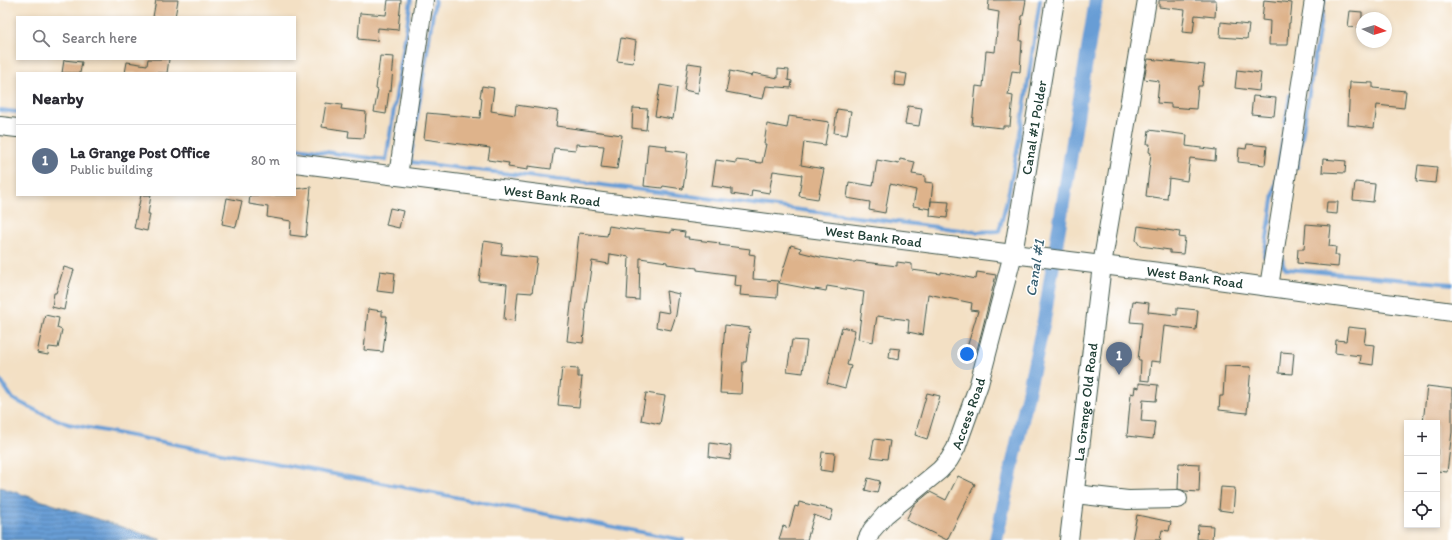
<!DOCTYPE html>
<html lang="en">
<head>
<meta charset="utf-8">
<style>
	body { margin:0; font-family:Itim,sans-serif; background:#f7f7f7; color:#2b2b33 }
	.controls { position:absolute; right:12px; bottom:12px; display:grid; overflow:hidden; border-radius:0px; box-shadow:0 2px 6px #0003 }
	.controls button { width:36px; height:36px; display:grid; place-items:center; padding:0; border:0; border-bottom:1px solid #e1e1e2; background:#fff; color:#2b2b33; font:20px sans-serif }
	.compass { position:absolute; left:1356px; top:12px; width:36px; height:36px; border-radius:50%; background:#fff; box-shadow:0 2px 6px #0003; rotate:94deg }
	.you { position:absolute; left:967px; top:354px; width:14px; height:14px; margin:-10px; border:3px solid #fff; border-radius:50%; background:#1a73e8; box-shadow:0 0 0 6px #1a73e833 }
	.badge { display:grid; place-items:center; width:26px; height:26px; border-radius:50%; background:#c8321e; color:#fff; font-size:13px; font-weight:700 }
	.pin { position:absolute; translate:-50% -33px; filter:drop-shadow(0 1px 2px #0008) }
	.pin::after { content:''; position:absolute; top:21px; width:14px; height:12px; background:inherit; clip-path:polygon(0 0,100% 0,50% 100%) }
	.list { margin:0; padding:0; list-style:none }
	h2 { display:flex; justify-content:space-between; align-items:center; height:52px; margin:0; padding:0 16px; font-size:17px }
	h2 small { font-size:13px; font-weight:400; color:#7c7c81 }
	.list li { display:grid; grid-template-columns:26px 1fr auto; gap:12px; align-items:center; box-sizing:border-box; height:72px; padding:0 16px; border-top:1px solid #e1e1e2 }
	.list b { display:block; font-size:15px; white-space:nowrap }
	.list p { margin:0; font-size:13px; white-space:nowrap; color:#7c7c81 }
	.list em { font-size:13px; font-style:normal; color:#7c7c81 }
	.icon { flex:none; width:22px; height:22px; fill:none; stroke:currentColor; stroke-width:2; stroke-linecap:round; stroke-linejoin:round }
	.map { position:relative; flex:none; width:1452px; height:540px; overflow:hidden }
	.search { position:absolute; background:#fff; box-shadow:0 2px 6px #0003; left:16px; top:16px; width:280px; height:44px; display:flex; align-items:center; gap:10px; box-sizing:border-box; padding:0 14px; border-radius:0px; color:#7c7c81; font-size:15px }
	.panel { position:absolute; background:#fff; box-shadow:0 2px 6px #0003; left:16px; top:72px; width:280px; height:124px; border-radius:0px }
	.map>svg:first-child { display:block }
	.water { fill:url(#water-rules); stroke:#446d84 }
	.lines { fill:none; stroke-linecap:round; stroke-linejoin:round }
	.stream { stroke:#689dd5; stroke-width:4 }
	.canal { stroke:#689dd5; stroke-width:14 }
	.building { fill:#deb38b }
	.minor-casing { stroke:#3f554a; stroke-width:20 }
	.minor { stroke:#fff; stroke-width:18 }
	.labels { text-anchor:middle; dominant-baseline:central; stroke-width:3; stroke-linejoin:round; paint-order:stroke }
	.street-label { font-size:14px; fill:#1f3d34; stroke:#fff }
	.water-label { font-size:15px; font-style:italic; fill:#3c6374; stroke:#fff }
</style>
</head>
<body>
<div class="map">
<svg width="1452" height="540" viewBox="0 0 1452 540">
	<defs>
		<pattern id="water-rules" width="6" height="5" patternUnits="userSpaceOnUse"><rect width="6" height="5" fill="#689dd5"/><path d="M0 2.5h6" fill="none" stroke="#5581ae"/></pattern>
	</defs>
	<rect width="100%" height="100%" fill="#fff"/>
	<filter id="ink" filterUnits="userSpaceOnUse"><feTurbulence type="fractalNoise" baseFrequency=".025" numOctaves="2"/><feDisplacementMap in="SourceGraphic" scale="8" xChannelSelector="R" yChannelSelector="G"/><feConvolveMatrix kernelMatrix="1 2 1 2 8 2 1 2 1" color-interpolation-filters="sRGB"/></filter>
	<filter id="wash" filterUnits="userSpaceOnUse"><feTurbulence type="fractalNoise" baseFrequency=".012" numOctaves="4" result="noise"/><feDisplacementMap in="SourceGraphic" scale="16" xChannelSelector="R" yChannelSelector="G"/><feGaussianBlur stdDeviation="0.9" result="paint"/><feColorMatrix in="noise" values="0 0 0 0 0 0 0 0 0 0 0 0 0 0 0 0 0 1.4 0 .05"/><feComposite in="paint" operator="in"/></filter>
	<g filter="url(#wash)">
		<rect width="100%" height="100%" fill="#f3e0c4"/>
		<polygon class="water" points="0,487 162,540 0,540"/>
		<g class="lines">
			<g class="stream">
				<path d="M435,0L410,162L594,184L977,232L999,231C1020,155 1028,77 1040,0"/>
				<polyline points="0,110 17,112"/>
				<polyline points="295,148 386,160 411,0"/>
				<polyline points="1297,167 1324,0"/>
				<polyline points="1264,256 1290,95"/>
				<polyline points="1282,257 1283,265 1287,269 1452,284"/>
				<polyline points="0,380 13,399 37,411 68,424 683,540"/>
			</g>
			<polyline class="canal" points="996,540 1044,320 1096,0"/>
		</g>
		<g id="blocks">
			<g class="building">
				<polygon points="156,0 178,0 175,17 153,17"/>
				<polygon points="388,0 401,0 398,30 378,28 377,41 358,39 360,13 386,15"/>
				<polygon points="989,0 1026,0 1023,16 1022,16 1020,41 1022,41 1020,72 1012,71 1008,95 1013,96 1010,126 1003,126 1003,128 972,125 976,86 983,87 986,51 995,52 999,12 988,10"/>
				<polygon points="1159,0 1216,0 1215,17 1195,15 1193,33 1182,32 1185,10 1159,7"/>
				<polygon points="1264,0 1292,3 1290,23 1289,23 1288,45 1269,45 1270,21 1262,20"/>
				<polygon points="1350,11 1362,12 1362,28 1348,27"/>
				<polygon points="1221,22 1249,25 1247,39 1220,37"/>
				<polygon points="621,38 636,41 633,63 617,61"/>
				<polygon points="380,56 394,57 391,91 389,91 386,114 374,112 378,90 376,89"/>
				<polygon points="148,59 169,59 167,73 125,73 127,62 147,65"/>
				<polygon points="1148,59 1205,65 1202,86 1198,86 1196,109 1171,107 1171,104 1157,103 1159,81 1144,79"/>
				<polygon points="64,60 82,62 80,73 62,73"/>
				<polygon points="688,63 702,65 698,93 684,90"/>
				<polygon points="778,69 789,70 788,80 792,81 791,88 766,86 763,99 726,92 730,71 752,76 753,73 778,78"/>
				<polygon points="1237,70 1261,73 1259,91 1235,88"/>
				<polygon points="895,72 907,74 905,86 894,85"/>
				<polygon points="1350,82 1373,83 1373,88 1406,91 1404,108 1377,105 1374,128 1348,125"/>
				<polygon points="660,85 677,88 673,119 655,116"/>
				<polygon points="482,86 494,88 491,111 515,115 516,105 558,111 556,126 622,135 617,169 601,167 604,146 576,144 576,150 554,148 551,169 528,166 528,170 508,167 509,163 488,160 490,148 424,139 427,113 480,118 482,98 480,97"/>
				<polygon points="1253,96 1276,98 1274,116 1251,114"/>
				<polygon points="326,103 342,105 341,109 366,112 364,138 348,137 349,131 322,127"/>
				<polygon points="908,106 922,108 919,126 905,124"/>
				<polygon points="633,108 648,109 646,130 632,128"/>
				<polygon points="837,109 851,111 847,135 834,133"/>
				<polygon points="789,116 829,122 825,145 804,142 801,165 824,169 818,199 799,196 802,175 773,171 769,193 752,190 751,197 732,194 732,189 712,186 716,160 736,163 736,160 762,163 766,144 764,144 767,124 787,128"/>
				<polygon points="1149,130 1187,135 1186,146 1216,150 1215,161 1190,158 1187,181 1169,178 1167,199 1146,196 1151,153 1149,152 1150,144 1147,144"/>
				<polygon points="648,144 667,146 666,150 688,153 683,189 663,186 662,188 644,186"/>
				<polygon points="1247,144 1267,146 1265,165 1238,162 1239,148 1246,149"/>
				<polygon points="900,159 915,162 912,174 925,176 925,182 933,183 930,209 913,206 916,190 890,184 885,213 869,210 870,202 847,198 849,182 873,186 877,160 899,164"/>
				<polygon points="1323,159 1346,161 1345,173 1322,172"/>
				<polygon points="1418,165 1437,167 1435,183 1416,181"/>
				<polygon points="1355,182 1375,184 1373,202 1353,200"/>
				<polygon points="311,187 306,237 290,235 291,221 267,217 268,207 249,204 250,195 295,195 295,189"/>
				<polygon points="141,195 151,195 148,214 150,214 147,231 134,228"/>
				<polygon points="227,198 242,201 236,227 222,224"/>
				<polygon points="931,201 949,202 947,218 930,216"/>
				<polygon points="1327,202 1338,202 1337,214 1326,213"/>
				<polygon points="390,208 403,211 399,228 386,225"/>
				<polygon points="1306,224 1331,226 1329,246 1336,247 1335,255 1339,255 1338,267 1297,263 1298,249 1304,249"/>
				<polygon points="609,226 633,230 634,229 671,233 671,230 685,232 684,237 689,237 688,239 720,243 719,245 750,249 749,254 755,255 753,279 778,281 777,298 740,295 741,286 734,285 735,275 697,270 697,268 667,264 667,262 640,258 639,300 627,299 629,257 610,254 609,264 592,261 585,311 586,311 583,343 567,341 579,233 607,236"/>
				<polygon points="1138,226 1180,232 1179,237 1185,238 1183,254 1170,253 1170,250 1140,246 1136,240"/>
				<polygon points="484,241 503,244 501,254 537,258 532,293 518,292 515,321 504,319 507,284 479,281"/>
				<polygon points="791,245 801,248 800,252 820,257 851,262 855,262 856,261 897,266 897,262 912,264 912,270 941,274 941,272 976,279 977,272 996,275 975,358 965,354 978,311 971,310 972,303 928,294 923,335 908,332 909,320 877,316 873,342 858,339 864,292 827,286 826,291 815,289 815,290 779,283"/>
				<polygon points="64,267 74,270 68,289 64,310 52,307 54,293 56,293"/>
				<polygon points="380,271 395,273 393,293 377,291"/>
				<polygon points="666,291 679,294 676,315 671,330 656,327 658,311 669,313"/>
				<polygon points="1133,301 1149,303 1148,312 1177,315 1177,308 1198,310 1196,330 1164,326 1160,362 1151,361 1149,381 1140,380 1141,360 1138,360 1142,323 1130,322"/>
				<polygon points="368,309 382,311 382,316 387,316 383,352 364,350"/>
				<polygon points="45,315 59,318 57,328 62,330 58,348 49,347 48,355 37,353"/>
				<polygon points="725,325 750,328 746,362 743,362 741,394 720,393 722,360"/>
				<polygon points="842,327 855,330 847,365 851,366 845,388 827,383"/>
				<polygon points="1348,327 1366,329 1364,344 1375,345 1373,365 1360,363 1361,356 1335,353 1336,340 1346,341"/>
				<polygon points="792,340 807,341 803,373 787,371"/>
				<polygon points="890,348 900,349 899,360 889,358"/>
				<polygon points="1281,352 1294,353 1292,374 1279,373"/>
				<polygon points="1225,366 1251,367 1247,413 1219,410 1220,396 1223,396"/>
				<polygon points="562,368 578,369 578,377 582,377 579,407 558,405"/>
				<polygon points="1139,383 1158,385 1156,401 1143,400 1141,421 1155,422 1153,439 1127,436 1131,393 1134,394 1135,387 1139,388"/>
				<polygon points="1427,386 1452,389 1452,432 1447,472 1437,471 1437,423 1423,423"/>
				<polygon points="646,393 665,396 660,424 641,420"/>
				<polygon points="927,393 940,396 927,439 915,435"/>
				<polygon points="874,439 890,441 887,459 871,457"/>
				<polygon points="710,443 731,446 730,460 709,457"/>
				<polygon points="822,452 835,453 833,472 820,470"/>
				<polygon points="1179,463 1200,464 1199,492 1185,491 1178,489"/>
				<polygon points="958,476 975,484 947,540 906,520 913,506 930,492 946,500"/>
				<polygon points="868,478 880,481 877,493 865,490"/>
				<polygon points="1221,487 1235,488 1233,512 1219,510"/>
				<polygon points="799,502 833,510 830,521 814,515 807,540 779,540 783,526 789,528 795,506 798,507"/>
				<polygon points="1137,515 1171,522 1169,531 1162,530 1160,540 1132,540"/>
				<polygon points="1198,525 1213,526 1212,540 1197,539"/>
			</g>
		</g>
	</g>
	<g filter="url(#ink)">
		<use href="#blocks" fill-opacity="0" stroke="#3f554a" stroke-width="1"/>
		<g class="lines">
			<g class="minor-casing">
				<g id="minor">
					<polyline points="0,126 17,128"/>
					<path id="s1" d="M295,163L1013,254L1159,272L1452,312"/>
					<polyline points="398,176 424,0"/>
					<polyline points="1269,287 1314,0"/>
					<polyline points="1075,494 1128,500 1178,499"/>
					<path id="s2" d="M867,540L872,530L885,515L940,470L949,460L956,448L979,384L1013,254L1055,0"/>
					<path id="s3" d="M1069,540L1102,265L1147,0"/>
				</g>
			</g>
			<use href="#minor" class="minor"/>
		</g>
	</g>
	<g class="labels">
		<g class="street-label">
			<text stroke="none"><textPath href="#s2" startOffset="460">Canal #1 Polder</textPath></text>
			<text stroke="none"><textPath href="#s1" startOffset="259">West Bank Road</textPath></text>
			<text stroke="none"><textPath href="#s1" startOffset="583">West Bank Road</textPath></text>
			<text stroke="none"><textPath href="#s1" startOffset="907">West Bank Road</textPath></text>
			<text stroke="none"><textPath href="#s3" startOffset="139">La Grange Old Road</textPath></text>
			<text stroke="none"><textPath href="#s2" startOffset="166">Access Road</textPath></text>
		</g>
		<g class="water-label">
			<text transform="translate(1035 268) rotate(-81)">Canal #1</text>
		</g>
	</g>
</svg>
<div class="controls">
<button>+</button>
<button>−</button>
<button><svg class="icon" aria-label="locate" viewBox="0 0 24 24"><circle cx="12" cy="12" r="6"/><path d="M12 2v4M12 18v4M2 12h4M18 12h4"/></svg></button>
</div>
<svg class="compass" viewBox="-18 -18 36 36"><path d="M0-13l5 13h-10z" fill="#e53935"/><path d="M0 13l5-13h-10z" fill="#7c7c81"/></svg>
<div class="you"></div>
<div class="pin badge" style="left:1119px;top:375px;background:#5c6f8a">1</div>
<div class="search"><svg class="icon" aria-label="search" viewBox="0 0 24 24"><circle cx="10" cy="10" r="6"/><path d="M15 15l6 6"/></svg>Search here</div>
<section class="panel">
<h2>Nearby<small></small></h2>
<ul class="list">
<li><span class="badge" style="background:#5c6f8a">1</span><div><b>La Grange Post Office</b><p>Public building</p></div><em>80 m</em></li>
</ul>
</section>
</div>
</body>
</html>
